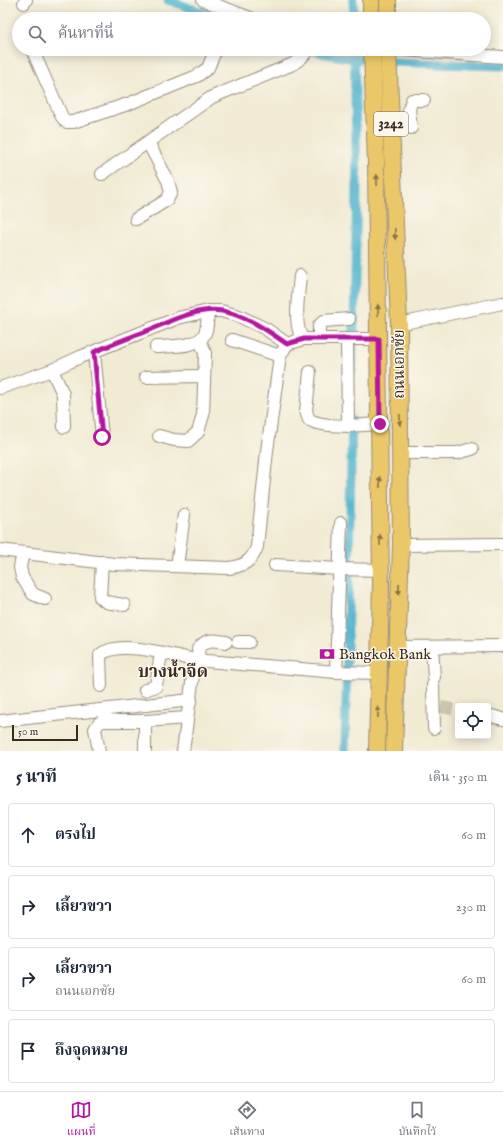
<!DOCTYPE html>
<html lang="th">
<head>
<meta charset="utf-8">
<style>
	body { margin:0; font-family:"IM FELL English","Noto Serif Thai",serif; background:#f2f2f3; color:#1f2937 }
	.controls { position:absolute; right:12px; bottom:12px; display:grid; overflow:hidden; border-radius:4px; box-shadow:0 2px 10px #0003 }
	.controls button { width:36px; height:36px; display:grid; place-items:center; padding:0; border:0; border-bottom:1px solid #e0e1e3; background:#fff; color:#1f2937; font:20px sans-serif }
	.scale { position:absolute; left:12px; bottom:10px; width:66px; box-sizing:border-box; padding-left:4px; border:2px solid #3b2a1e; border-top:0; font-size:11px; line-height:14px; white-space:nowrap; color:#3b2a1e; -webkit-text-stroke:3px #fbf7ec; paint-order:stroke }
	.stop { position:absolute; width:12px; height:12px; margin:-9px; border:3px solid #b5179e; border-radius:50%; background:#fff }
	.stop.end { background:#b5179e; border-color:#fff; box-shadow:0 1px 4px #0008 }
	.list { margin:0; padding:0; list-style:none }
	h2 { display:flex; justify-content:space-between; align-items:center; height:52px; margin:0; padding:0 16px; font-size:17px }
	h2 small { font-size:13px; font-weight:400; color:#747a83 }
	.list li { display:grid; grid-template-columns:26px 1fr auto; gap:12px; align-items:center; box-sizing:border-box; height:64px; margin:0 8px 8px; padding:0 8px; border:1px solid #e0e1e3; border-radius:4px }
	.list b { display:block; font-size:15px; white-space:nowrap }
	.list p { margin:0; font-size:13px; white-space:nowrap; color:#747a83 }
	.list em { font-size:13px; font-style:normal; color:#747a83 }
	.icon { flex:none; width:22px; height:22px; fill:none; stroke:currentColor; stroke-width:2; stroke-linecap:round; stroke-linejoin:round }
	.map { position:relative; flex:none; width:503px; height:751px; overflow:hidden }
	.search { position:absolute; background:#fff; box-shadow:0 2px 10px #0003; left:12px; right:12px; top:12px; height:44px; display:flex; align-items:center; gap:10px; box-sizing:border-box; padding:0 14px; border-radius:22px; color:#747a83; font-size:15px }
	.sheet { height:340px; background:#fff }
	nav { display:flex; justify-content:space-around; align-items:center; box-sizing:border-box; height:56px; border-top:1px solid #e0e1e3; background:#fff; font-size:11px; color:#747a83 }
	nav a { display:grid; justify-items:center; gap:2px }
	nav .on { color:#b5179e }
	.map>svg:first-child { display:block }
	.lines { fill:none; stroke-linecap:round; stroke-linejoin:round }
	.canal { stroke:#4fb3ce; stroke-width:9 }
	.minor-tunnel { stroke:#cdc4b0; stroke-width:12; stroke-dasharray:12 6; stroke-linecap:butt }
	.minor-casing { stroke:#968a79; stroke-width:14 }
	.major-casing { stroke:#968a79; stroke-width:18 }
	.minor { stroke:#fff; stroke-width:12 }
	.major { stroke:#eac769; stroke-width:16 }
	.oneway { fill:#8a7140 }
	.route { stroke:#b5179e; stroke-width:5 }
	.labels { text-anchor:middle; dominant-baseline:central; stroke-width:3; stroke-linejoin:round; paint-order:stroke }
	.shield { fill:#fbf7ec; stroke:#75685c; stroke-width:1 }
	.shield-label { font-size:14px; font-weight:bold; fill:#3b2a1e }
	.street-label { font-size:15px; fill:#3b2a1e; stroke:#fbf7ec }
	.poi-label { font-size:15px; fill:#3b2a1e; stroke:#fbf7ec; text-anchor:start }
	.quarter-label { font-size:17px; font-weight:bold; fill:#3b2a1e; stroke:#fbf7ec }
</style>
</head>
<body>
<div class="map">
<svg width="503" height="751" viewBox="0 0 503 751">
	<rect width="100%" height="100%" fill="#fbf7ec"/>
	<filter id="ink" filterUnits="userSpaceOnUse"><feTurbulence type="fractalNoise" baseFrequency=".025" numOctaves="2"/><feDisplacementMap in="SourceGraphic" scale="8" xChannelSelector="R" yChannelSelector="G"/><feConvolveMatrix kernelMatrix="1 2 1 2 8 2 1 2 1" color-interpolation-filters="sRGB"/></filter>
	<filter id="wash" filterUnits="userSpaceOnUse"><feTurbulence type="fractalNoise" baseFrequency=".012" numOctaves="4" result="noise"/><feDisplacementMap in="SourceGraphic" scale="16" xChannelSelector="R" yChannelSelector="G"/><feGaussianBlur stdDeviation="0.9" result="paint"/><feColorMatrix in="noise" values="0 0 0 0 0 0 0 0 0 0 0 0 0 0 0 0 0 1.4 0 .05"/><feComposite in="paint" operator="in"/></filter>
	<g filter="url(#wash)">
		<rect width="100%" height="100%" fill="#f1ebd4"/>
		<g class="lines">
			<g class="canal">
				<polyline points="168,0 220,19"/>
				<polyline points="353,0 354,19"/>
				<path d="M308,49C332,57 358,59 383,61C423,64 463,65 503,66"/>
				<polyline points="353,370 357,187 354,49"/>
				<polyline points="345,751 352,420"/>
			</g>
		</g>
	</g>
	<g filter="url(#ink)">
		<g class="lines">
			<polyline class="minor-tunnel" points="441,707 458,710"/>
			<g class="minor-casing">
				<g id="minor">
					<polyline points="203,0 253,19"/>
					<polyline points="24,3 26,0"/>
					<polyline points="32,49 62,117 66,122 73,122 128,104 197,76 208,68 216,49"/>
					<polyline points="388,49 503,57"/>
					<polyline points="411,128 409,109 412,100 424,100"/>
					<polyline points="102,174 212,97 293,64 301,58 309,49"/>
					<polyline points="136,219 167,200 171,192 168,181 148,142"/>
					<path d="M300,276C299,290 292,330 304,339"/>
					<polyline points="399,324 503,303"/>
					<polyline points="319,338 319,326 324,321 349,319"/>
					<polyline points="347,339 348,426"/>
					<polyline points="232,340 280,356"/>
					<path d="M156,347C170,346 199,348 205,333C208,327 207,318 208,311"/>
					<polyline points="94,352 102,437"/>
					<polyline points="52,370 63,394 64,427"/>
					<path d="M310,372L306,411L309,420C330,429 357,425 380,424"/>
					<polyline points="146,377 204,376"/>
					<polyline points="0,388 52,370 80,357 178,318 208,311 221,311 239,316 266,329 287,344"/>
					<polyline points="159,436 174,440 188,441 198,432 203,415 205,353 200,340"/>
					<polyline points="400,453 457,453 472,449"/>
					<polyline points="401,545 503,544"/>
					<path d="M0,550L114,564L229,568C244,566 252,561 257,547L267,451L280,356L287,344L304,339H379"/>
					<polyline points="23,553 20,567 22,577 33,594 45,599"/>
					<polyline points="102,562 100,597 106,602 124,605"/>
					<polyline points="275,565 339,569 381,570"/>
					<polyline points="177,566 184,515"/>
					<polyline points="238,642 249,642"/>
					<polyline points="398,647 503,646"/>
					<polyline points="432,647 434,677"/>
					<path d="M199,660L198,649C206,638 213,640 226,642"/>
					<polyline points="336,672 341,523"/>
					<polyline points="433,685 434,728"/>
					<path d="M101,686L100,655C119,639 171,655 195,660"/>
					<polyline points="145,690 156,686 161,653"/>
					<polyline points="488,715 503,719"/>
					<polyline points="0,721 191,700"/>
					<polyline points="99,751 95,729 98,724 102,721 145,721 187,718"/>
					<polyline points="145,751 145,721"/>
					<polyline points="183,751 195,660 336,672 379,673"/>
				</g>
			</g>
			<g class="major-casing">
				<g id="major">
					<polyline points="371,0 371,19"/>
					<polyline points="388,19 388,0"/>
					<polyline points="372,49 376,162 381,584 377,751"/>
					<polyline points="388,49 399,324 401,545 394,751"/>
				</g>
			</g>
			<use href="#minor" class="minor"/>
			<use href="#major" class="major"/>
		</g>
		<defs><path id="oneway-solid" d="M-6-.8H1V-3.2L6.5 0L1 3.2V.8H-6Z"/></defs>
		<g class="oneway">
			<use href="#oneway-solid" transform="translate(377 180) rotate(-91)"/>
			<use href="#oneway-solid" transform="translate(395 234) rotate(88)"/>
			<use href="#oneway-solid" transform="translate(378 310) rotate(-91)"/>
			<use href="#oneway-solid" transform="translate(400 420) rotate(89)"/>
			<use href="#oneway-solid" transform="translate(380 482) rotate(-90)"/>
			<use href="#oneway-solid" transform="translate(380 540) rotate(-91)"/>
			<use href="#oneway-solid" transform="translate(399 589) rotate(92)"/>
			<use href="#oneway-solid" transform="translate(378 712) rotate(-89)"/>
		</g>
	</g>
	<g class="lines" filter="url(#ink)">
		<path class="route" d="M102,437L94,352C112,344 131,337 149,330C171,321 198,307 222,311C247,316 267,330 287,344L304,339H379L380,424"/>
	</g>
	<defs>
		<g id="bank-bare" transform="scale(1.2)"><path d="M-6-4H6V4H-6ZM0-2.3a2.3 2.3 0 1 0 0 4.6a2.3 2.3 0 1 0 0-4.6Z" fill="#b5179e" stroke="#fbf7ec" stroke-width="2.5" paint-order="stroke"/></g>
	</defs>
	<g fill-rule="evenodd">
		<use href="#bank-bare" x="327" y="654"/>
	</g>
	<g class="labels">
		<rect class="shield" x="374" y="112" width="34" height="24" rx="3"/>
		<g class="shield-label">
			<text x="391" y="124">3242</text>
		</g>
		<g class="street-label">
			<text transform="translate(399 364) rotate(-90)">ถนนเอกชัย</text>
		</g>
		<g class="poi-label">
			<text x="339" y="654">Bangkok Bank</text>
		</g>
		<g class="quarter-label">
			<text x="173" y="672">บางน้ำจืด</text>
		</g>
	</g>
</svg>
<div class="controls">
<button><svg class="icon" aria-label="locate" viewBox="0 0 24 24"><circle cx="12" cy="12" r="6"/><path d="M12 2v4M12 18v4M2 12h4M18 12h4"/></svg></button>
</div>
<div class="scale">50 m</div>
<div class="stop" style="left:102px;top:437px"></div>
<div class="stop end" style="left:380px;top:424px"></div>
<div class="search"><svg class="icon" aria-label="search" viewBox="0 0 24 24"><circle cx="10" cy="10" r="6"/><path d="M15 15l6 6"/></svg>ค้นหาที่นี่</div>
</div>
<section class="sheet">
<h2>5 นาที<small>เดิน · 350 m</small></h2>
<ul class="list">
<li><svg class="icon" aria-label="ahead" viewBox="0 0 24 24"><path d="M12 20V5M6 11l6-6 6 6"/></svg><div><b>ตรงไป</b></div><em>60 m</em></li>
<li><svg class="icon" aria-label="right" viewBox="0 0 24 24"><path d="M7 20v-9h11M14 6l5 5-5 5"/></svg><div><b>เลี้ยวขวา</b></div><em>230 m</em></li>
<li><svg class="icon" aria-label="right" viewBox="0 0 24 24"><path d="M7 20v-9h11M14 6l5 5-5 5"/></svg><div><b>เลี้ยวขวา</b><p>ถนนเอกชัย</p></div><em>60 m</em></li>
<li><svg class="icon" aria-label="arrive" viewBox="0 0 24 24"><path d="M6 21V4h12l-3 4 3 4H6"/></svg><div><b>ถึงจุดหมาย</b></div></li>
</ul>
</section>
<nav>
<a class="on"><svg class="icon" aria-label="map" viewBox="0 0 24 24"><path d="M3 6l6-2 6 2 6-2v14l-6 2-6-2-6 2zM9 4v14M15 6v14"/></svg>แผนที่</a>
<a><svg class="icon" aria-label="directions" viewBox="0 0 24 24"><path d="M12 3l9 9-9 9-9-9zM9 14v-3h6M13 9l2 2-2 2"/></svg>เส้นทาง</a>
<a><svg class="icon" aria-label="saved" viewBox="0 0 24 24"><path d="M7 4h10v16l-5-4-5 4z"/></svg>บันทึกไว้</a>
</nav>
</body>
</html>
